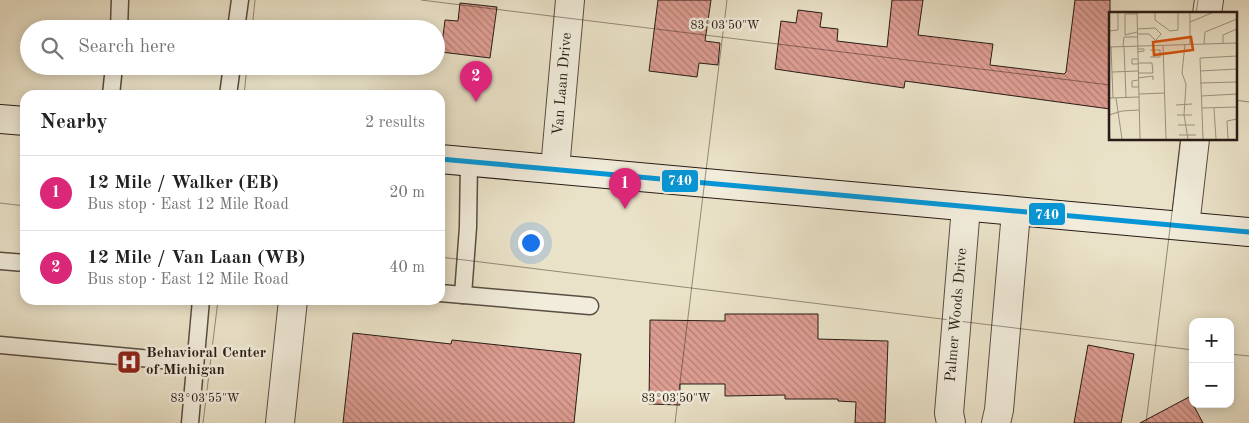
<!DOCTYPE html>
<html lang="en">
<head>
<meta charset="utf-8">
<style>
	body { margin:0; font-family:"Old Standard TT",serif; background:#f6f6f6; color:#222 }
	.controls { position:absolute; right:15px; bottom:15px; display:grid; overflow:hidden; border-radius:10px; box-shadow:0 2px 12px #0003 }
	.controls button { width:45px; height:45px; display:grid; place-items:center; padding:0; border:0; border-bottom:1px solid #e0e0e0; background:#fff; color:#222; font:25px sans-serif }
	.you { position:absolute; left:530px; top:242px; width:18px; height:18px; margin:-12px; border:4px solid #fff; border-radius:50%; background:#1a73e8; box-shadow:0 0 0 8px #1a73e833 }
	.badge { display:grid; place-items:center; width:32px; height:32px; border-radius:50%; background:#db2777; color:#fff; font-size:16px; font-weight:700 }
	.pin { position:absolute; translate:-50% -41px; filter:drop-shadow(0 1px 2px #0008) }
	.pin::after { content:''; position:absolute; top:26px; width:18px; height:15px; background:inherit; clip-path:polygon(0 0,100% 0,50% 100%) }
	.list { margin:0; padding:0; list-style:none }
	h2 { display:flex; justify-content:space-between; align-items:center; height:65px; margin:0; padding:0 20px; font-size:21px }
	h2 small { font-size:16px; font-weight:400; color:#767676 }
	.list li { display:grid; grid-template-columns:32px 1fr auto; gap:15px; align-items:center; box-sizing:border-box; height:75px; padding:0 20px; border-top:1px solid #e0e0e0 }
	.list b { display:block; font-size:19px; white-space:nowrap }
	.list p { margin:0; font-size:16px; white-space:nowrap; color:#767676 }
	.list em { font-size:16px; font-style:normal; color:#767676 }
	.icon { flex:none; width:28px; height:28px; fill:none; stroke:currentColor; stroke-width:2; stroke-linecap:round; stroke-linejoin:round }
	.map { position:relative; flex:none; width:1249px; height:423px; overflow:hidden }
	.search { position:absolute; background:#fff; box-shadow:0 2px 12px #0003; left:20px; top:20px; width:425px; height:55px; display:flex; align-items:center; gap:12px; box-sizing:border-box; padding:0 18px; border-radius:28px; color:#767676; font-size:19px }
	.panel { position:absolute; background:#fff; box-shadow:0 2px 12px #0003; left:20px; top:90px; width:425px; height:215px; border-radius:15px }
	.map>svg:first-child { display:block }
	.building { fill:url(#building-back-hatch); stroke:#281b16 }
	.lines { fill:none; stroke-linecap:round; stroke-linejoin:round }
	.service-casing { stroke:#584d42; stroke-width:19 }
	.minor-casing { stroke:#584d42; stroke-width:30 }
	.secondary-casing { stroke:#281b16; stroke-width:30 }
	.service { stroke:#f1ecdb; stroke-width:16 }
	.minor { stroke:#f1ecdb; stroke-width:28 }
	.secondary { stroke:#f1ecdb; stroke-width:28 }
	.bus-1-casing { stroke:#f1ecdb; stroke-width:9 }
	.bus-1 { stroke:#0696d7; stroke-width:5 }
	.ticks { fill:none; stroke:#281b16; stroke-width:1; stroke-opacity:0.45 }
	.labels { text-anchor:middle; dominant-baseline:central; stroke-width:5; stroke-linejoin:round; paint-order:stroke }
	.street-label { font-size:15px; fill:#281b16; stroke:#f1ecdb }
	.poi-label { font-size:15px; font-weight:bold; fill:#281b16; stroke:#f1ecdb; text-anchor:start }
	.inset-road { fill:none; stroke:#9c9281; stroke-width:1 }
	.view { fill:#d5530d; fill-opacity:0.15; stroke:#d5530d; stroke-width:2.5 }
	.inset-edge { fill:none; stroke:#281b16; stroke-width:2.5 }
	.ticks-label { font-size:12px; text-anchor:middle; fill:#281b16; stroke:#f1ecdb; stroke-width:5; stroke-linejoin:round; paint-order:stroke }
	.line-badge { stroke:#f1ecdb; stroke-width:2 }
	.badge-label { font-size:14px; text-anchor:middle; font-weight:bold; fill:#fff }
</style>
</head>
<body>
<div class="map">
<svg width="1249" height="423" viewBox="0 0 1249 423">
	<defs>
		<pattern id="building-back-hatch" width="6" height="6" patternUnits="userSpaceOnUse" patternTransform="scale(1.25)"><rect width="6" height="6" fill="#dd9d92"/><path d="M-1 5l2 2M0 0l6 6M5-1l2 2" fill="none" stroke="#b37f76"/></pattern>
	</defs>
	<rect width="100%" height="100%" fill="#eae2c8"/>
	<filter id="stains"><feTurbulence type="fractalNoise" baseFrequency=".004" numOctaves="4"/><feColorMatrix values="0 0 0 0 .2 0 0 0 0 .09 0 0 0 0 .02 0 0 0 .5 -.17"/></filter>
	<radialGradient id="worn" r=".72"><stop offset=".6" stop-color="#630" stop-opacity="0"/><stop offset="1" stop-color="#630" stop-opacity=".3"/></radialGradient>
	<g class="building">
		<polygon points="658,0 711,0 705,41 720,43 718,65 699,63 697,77 649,71"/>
		<polygon points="892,0 923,0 918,35 993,44 990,65 1064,74 1066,72 1075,0 1110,0 1110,109 905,81 904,88 775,69 781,21 796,23 798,10 822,13 820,27 838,29 837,41 887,47"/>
		<polygon points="460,3 497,7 490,58 441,52 445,20 458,21"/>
		<polygon points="725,314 818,314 818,339 888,341 885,423 855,423 856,402 838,401 838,399 785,399 785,395 725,396 725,384 680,384 680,405 649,404 650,320 725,321"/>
		<polygon points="353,333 451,344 452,340 581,354 574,423 343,423"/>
		<polygon points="1088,345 1134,354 1121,423 1074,423"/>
		<polygon points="1189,397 1203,423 1140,423"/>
	</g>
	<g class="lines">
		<g class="service-casing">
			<g id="service">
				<polyline points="119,29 120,0"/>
				<polyline points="236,29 240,0"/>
				<polyline points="111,95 114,66"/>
				<polyline points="228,95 232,66"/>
				<polyline points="0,261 25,263"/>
				<polyline points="440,293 590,306"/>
				<polyline points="463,295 468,227 469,161"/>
				<polyline points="0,345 195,363"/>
				<polyline points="190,423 201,300"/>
			</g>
		</g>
		<g class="minor-casing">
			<g id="minor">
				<polyline points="1207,14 1209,0"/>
				<polyline points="555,169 570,0"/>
				<polyline points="1185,226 1195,139"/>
				<polyline points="280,423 293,300"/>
				<polyline points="951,423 949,413 966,207"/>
				<polyline points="996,423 999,410 1016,212"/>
			</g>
		</g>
		<g class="secondary-casing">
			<g id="secondary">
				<polyline points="0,119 25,121"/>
				<polyline points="440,159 1249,232"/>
			</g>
		</g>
		<use href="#service" class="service"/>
		<use href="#minor" class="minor"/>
		<use href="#secondary" class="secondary"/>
		<g class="bus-1-casing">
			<polyline id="bus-1" points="440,159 1249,232"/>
		</g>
		<use href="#bus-1" class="bus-1"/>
	</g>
	<path class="ticks" d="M421,0L1110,85M1196,14L1198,0M252,29L255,0M244,95L247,66M1235,100L1249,102M0,203L25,206M440,257L1193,350M1230,354L1249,356M203,423L218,300M675,423L727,0M1146,423L1181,139"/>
	<defs>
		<g id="hospital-square" transform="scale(1.25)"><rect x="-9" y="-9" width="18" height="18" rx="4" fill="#8f2418" stroke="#f1ecdb"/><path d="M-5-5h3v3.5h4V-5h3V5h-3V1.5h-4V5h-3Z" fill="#fff"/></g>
	</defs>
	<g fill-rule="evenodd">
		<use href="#hospital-square" x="129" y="362"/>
	</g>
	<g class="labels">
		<g class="street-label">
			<text transform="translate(563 84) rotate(-85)">Van Laan Drive</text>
			<text transform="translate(957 315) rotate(-85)">Palmer Woods Drive</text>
		</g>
		<g class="poi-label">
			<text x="146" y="353">Behavioral Center<tspan x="146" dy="17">of Michigan</tspan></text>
		</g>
	</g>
	<g transform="translate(1109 12)">
		<rect width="128" height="128" fill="#eae2c8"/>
		<path class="inset-road" d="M28,0L31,127M46,0V8L61,19M81,0V32M28,2H16V23L28,20M81,10L105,0M28,17L46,16L52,22L47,28M0,19L9,18V0M61,19L69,18V0M28,22H40L47,29M114,31V23L128,17M76,32L73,61L77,72L75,103L79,127M95,32L96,20L128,7M54,33L57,127M14,34L15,25H28M15,34L17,86M0,35L128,31M2,35L4,86M41,38H51V45H41M28,40L35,39V37H28M29,47H23V52H29M29,51H43L44,61H29M91,59L128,57M3,60L29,59M29,66L44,64V68M29,68L23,69V75H30M91,71L128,70M30,82L56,81M92,84L128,82M0,86L30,85M7,86L13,127M67,93L83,92M93,96L128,95M105,96L107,127M0,103L13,99L30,98M68,103H83M0,108L1,127M69,113H86M70,123H87M94,127L91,46L128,44M119,127L118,109L128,107"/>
		<path class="view" d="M82,25L84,38L45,43L44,30Z"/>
		<rect width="128" height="128" class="inset-edge"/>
	</g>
	<g class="ticks-label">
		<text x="725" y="29">83°03'50"W</text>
		<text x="205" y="402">83°03'55"W</text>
		<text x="676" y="402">83°03'50"W</text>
	</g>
	<g class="line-badge">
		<rect x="661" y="169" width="38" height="24" rx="5" fill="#0696d7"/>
		<rect x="1028" y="202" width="38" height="24" rx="5" fill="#0696d7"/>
	</g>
	<g class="badge-label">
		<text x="680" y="185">740</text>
		<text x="1047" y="219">740</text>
	</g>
	<rect width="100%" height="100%" filter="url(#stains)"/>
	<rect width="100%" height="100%" fill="url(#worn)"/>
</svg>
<div class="controls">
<button>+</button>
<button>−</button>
</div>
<div class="you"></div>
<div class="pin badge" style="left:625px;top:209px">1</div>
<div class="pin badge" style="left:476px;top:102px">2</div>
<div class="search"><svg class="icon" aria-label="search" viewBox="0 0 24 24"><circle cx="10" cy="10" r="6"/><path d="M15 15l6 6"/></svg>Search here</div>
<section class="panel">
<h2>Nearby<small>2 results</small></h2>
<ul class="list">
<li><span class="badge">1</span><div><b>12 Mile / Walker (EB)</b><p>Bus stop · East 12 Mile Road</p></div><em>20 m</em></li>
<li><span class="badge">2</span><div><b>12 Mile / Van Laan (WB)</b><p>Bus stop · East 12 Mile Road</p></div><em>40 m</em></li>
</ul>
</section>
</div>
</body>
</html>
